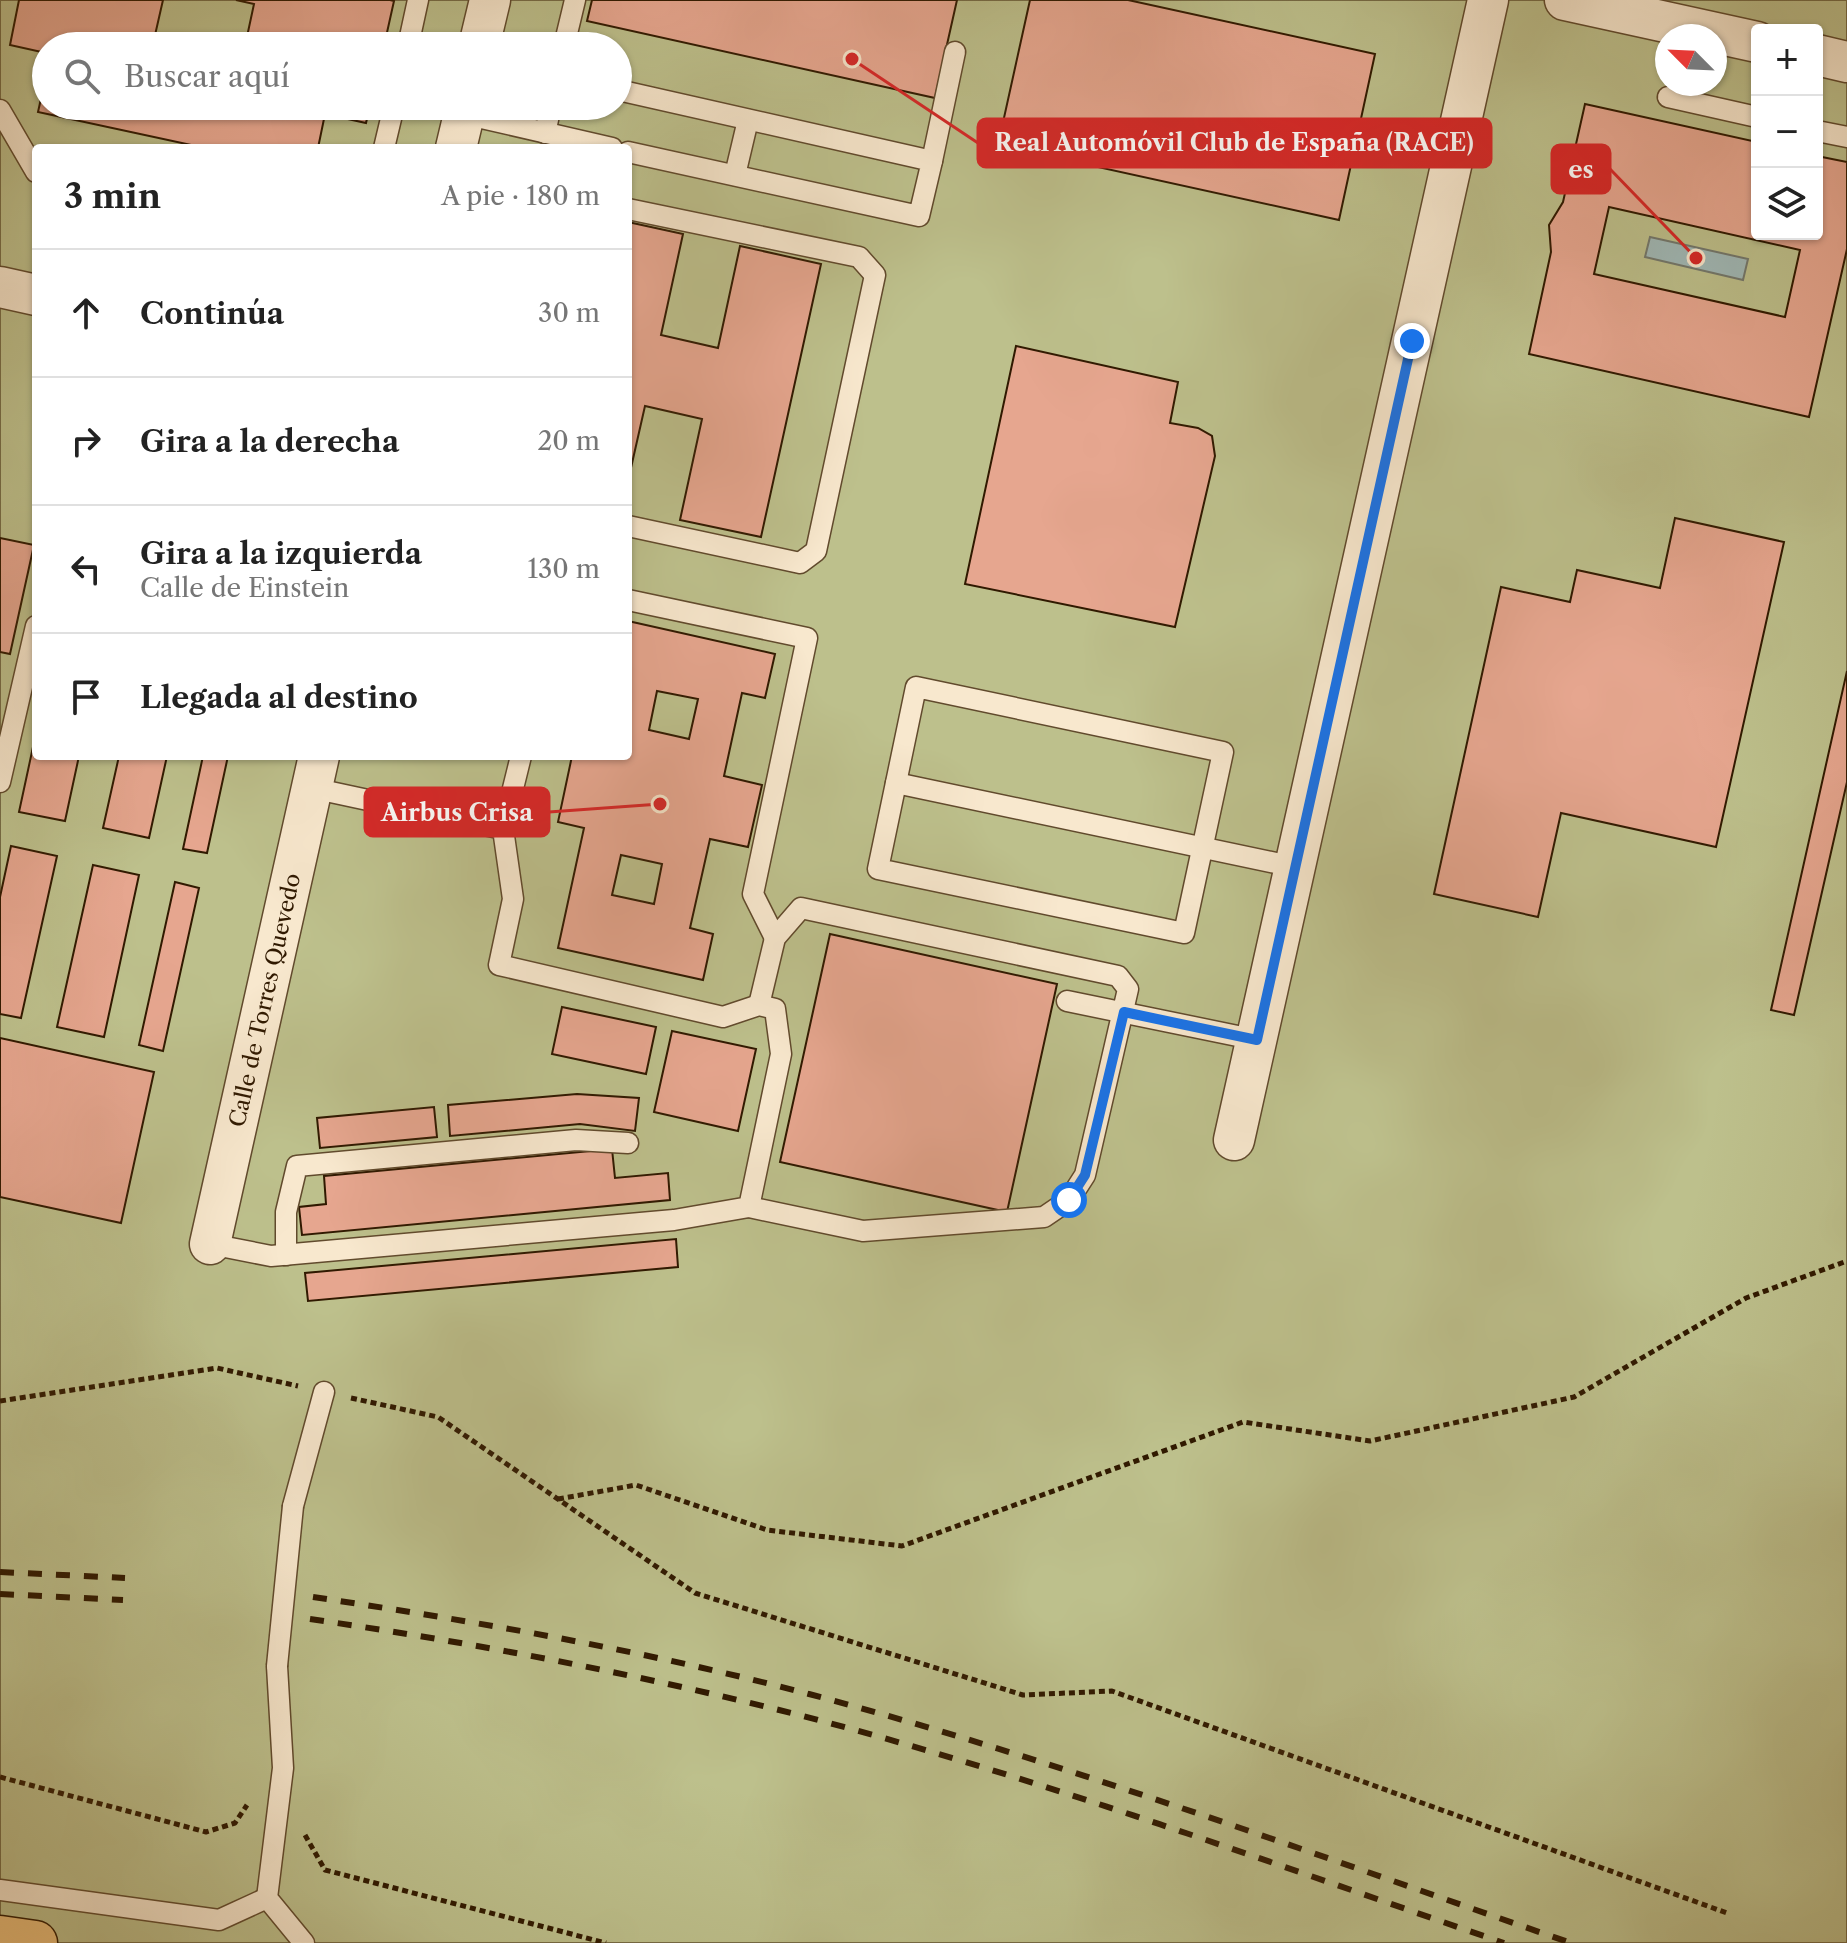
<!DOCTYPE html>
<html lang="es">
<head>
<meta charset="utf-8">
<style>
	body { margin:0; font-family:"Libre Caslon Text",serif; background:#f6f6f6; color:#222 }
	.controls { position:absolute; right:24px; top:24px; display:grid; overflow:hidden; border-radius:8px; box-shadow:0 2px 6px #0004 }
	.controls button { width:72px; height:72px; display:grid; place-items:center; padding:0; border:0; border-bottom:2px solid #e0e0e0; background:#fff; color:#222; font:40px sans-serif }
	.compass { position:absolute; left:1655px; top:24px; width:72px; height:72px; border-radius:50%; background:#fff; box-shadow:0 2px 6px #0004; rotate:294deg }
	.stop { position:absolute; width:24px; height:24px; margin:-18px; border:6px solid #1a73e8; border-radius:50%; background:#fff }
	.stop.end { background:#1a73e8; border-color:#fff; box-shadow:0 2px 8px #0008 }
	.list { margin:0; padding:0; list-style:none }
	h2 { display:flex; justify-content:space-between; align-items:center; height:104px; margin:0; padding:0 32px; font-size:34px }
	h2 small { font-size:26px; font-weight:400; color:#767676 }
	.list li { display:grid; grid-template-columns:52px 1fr auto; gap:24px; align-items:center; box-sizing:border-box; height:128px; padding:0 32px; border-top:2px solid #e0e0e0 }
	.list b { display:block; font-size:30px; white-space:nowrap }
	.list p { margin:0; font-size:26px; white-space:nowrap; color:#767676 }
	.list em { font-size:26px; font-style:normal; color:#767676 }
	.icon { flex:none; width:44px; height:44px; fill:none; stroke:currentColor; stroke-width:2; stroke-linecap:round; stroke-linejoin:round }
	.map { position:relative; flex:none; width:1847px; height:1943px; overflow:hidden }
	.search { position:absolute; background:#fff; box-shadow:0 2px 6px #0004; left:32px; top:32px; width:600px; height:88px; display:flex; align-items:center; gap:20px; box-sizing:border-box; padding:0 28px; border-radius:44px; color:#767676; font-size:30px }
	.panel { position:absolute; background:#fff; box-shadow:0 2px 6px #0004; left:32px; top:144px; width:600px; height:616px; border-radius:8px }
	.map>svg:first-child { display:block }
	.green { fill:#bdc08c; stroke:#766c46; stroke-width:2; fill-rule:evenodd }
	.water { fill:#a0b9b7; stroke:#73796e; stroke-width:2 }
	.building { fill:#e6a68f; stroke:#301900; stroke-width:2; fill-rule:evenodd }
	.lines { fill:none; stroke-linecap:round; stroke-linejoin:round }
	.lane-casing { stroke:#614a2d; stroke-width:23 }
	.street-casing { stroke:#614a2d; stroke-width:43 }
	.highway-casing { stroke:#301900; stroke-width:47 }
	.path { stroke:#301900; stroke-width:5; stroke-dasharray:6 4; stroke-linecap:butt }
	.lane { stroke:#f8e8ce; stroke-width:20 }
	.street { stroke:#f8e8ce; stroke-width:40 }
	.highway { stroke:#eabe7a; stroke-width:44 }
	.rail { stroke:#301900; stroke-width:6; stroke-dasharray:14 14; stroke-linecap:butt }
	.lane-bridge-casing { stroke:#614a2d; stroke-width:23; stroke-linecap:butt }
	.lane-bridge { stroke:#f8e8ce; stroke-width:20 }
	.route { stroke:#1a73e8; stroke-width:10 }
	.labels { text-anchor:middle; dominant-baseline:central; stroke-width:6; stroke-linejoin:round; paint-order:stroke }
	.street-label { font-size:22px; fill:#301900; stroke:#f8e8ce }
	.leader { fill:none; stroke:#d62828; stroke-width:3 }
	.callout-dot { fill:#d62828; stroke:#f8e8ce; stroke-width:3 }
	.callout { fill:#d62828; stroke:#d62828; stroke-width:3 }
	.callout-label { font-size:24px; text-anchor:middle; font-weight:bold; fill:#fff }
</style>
</head>
<body>
<div class="map">
<svg width="1847" height="1943" viewBox="0 0 1847 1943">
	<rect width="100%" height="100%" fill="#f5dcb4"/>
	<filter id="stains"><feTurbulence type="fractalNoise" baseFrequency=".0025" numOctaves="4"/><feColorMatrix values="0 0 0 0 .2 0 0 0 0 .09 0 0 0 0 .02 0 0 0 .5 -.17"/></filter>
	<radialGradient id="worn" r=".72"><stop offset=".6" stop-color="#630" stop-opacity="0"/><stop offset="1" stop-color="#630" stop-opacity=".3"/></radialGradient>
	<path class="green" d="M0,0H1847V1943H0ZM1757,30H1817V234H1757ZM1667,36H1715V84H1667ZM46,46H618V106H46ZM36,148H628V756H36Z"/>
	<polygon class="water" points="1650,237 1748,259 1743,280 1645,257"/>
	<g class="building">
		<polygon points="19,0 163,0 153,44 163,46 46,46 46,53 10,45"/>
		<polygon points="236,0 390,0 394,1 384,46 245,46 254,4"/>
		<polygon points="592,0 957,0 935,98 587,21"/>
		<polygon points="1030,0 1128,0 1375,54 1339,220 998,145"/>
		<polygon points="46,76 46,106 370,106 366,123 325,114 318,148 205,148 38,112"/>
		<path d="M1585,104L1757,142V234H1817V156L1847,162V249L1809,417L1529,354L1551,252L1549,225L1563,202ZM1609,207L1800,250L1785,317L1594,274Z"/>
		<polygon points="628,222 683,234 661,335 718,348 740,246 821,264 761,537 680,520 702,419 645,406 628,481"/>
		<polygon points="1016,346 1178,382 1170,423 1198,428 1212,436 1215,456 1175,627 965,584"/>
		<polygon points="1675,518 1784,542 1716,847 1561,813 1538,917 1434,894 1501,587 1570,602 1577,570 1660,588"/>
		<polygon points="0,538 34,545 10,654 0,652"/>
		<path d="M628,621L775,654L765,698L742,693L724,776L762,785L748,847L710,839L690,928L713,934L703,980L558,948L584,828L558,822L572,756H628ZM657,691L698,699L689,739L649,730ZM621,855L662,864L654,904L612,895Z"/>
		<polygon points="1847,671 1847,782 1794,1015 1771,1010"/>
		<polygon points="36,733 36,756 79,756 65,821 19,812"/>
		<polygon points="119,756 167,756 149,838 103,828"/>
		<polygon points="203,756 228,756 207,853 183,849"/>
		<polygon points="11,846 57,856 21,1018 0,1014 0,897"/>
		<polygon points="93,865 139,875 104,1037 57,1027"/>
		<polygon points="175,882 199,888 163,1051 139,1045"/>
		<polygon points="830,934 1057,984 1007,1212 780,1162"/>
		<polygon points="562,1007 656,1027 646,1074 552,1054"/>
		<polygon points="672,1031 756,1049 738,1131 654,1112"/>
		<polygon points="0,1038 154,1072 121,1223 0,1197"/>
		<polygon points="577,1094 639,1098 635,1131 580,1124 450,1136 448,1105"/>
		<polygon points="434,1107 437,1137 320,1148 317,1118"/>
		<polygon points="612,1149 615,1178 668,1173 670,1200 302,1235 299,1207 326,1204 324,1176"/>
		<polygon points="676,1239 678,1267 308,1301 305,1273"/>
	</g>
	<g class="lines">
		<g class="lane-casing">
			<g id="lane">
				<polyline points="408,46 418,0"/>
				<polyline points="564,46 575,0"/>
				<polyline points="618,90 932,161 919,216 628,152"/>
				<polyline points="1668,97 1757,117"/>
				<polyline points="0,110 36,172"/>
				<polyline points="464,114 612,148"/>
				<polyline points="1817,131 1847,137"/>
				<polyline points="545,133 551,106"/>
				<polyline points="384,148 394,106"/>
				<polyline points="932,161 955,52"/>
				<polyline points="735,175 748,120"/>
				<polyline points="628,209 859,257 875,275 816,551 800,563 628,526"/>
				<polyline points="628,600 807,638 753,894 775,938"/>
				<polygon points="916,687 1223,752 1184,933 878,869"/>
				<polyline points="0,782 36,626"/>
				<polyline points="896,783 1295,867"/>
				<polyline points="503,829 521,756"/>
				<polyline points="1067,1001 1257,1040"/>
				<polyline points="749,1207 863,1231 1044,1217 1069,1200 1085,1175 1128,989 1118,976 801,908 775,938 759,1005"/>
				<polyline points="210,1244 271,1256 674,1220 749,1207 781,1054 775,1009 759,1005 723,1017 499,965 513,899 503,829 312,788"/>
				<polyline points="286,1255 286,1212 297,1166 576,1140 628,1143"/>
				<polyline points="293,1506 324,1392"/>
				<polyline points="277,1666 283,1768 267,1898 304,1943"/>
				<polyline points="0,1890 219,1920 267,1898"/>
			</g>
		</g>
		<g class="street-casing">
			<g id="street">
				<polyline points="1565,0 1757,42"/>
				<polyline points="479,46 490,0"/>
				<polyline points="1817,55 1847,62"/>
				<polyline points="456,148 466,106"/>
				<polyline points="0,287 36,295"/>
				<polyline points="1234,1140 1488,0"/>
				<path id="s1" d="M210,1244L319,756"/>
			</g>
		</g>
		<g class="highway-casing">
			<polyline id="highway" points="0,1938 35,1943"/>
		</g>
		<g class="path">
			<polyline points="351,1398 438,1417 695,1593 1023,1695 1112,1691 1727,1913"/>
			<polyline points="0,1401 217,1368 298,1386"/>
			<polyline points="558,1499 636,1485 767,1530 902,1546 1243,1422 1370,1441 1574,1397 1746,1298 1847,1261"/>
			<polyline points="0,1777 206,1832 235,1823 247,1805"/>
			<polyline points="305,1835 325,1870 606,1943"/>
		</g>
		<use href="#lane" class="lane"/>
		<use href="#street" class="street"/>
		<use href="#highway" class="highway"/>
		<g class="rail">
			<polyline points="0,1572 125,1578"/>
			<polyline points="0,1594 123,1600"/>
			<path d="M313,1597C480,1622 646,1651 809,1694C1068,1763 1319,1856 1571,1943"/>
			<path d="M310,1619C475,1643 637,1674 799,1715C1038,1777 1271,1863 1504,1943"/>
		</g>
		<g class="lane-bridge-casing">
			<polyline id="lane-bridge" points="277,1666 293,1506"/>
		</g>
		<use href="#lane-bridge" class="lane-bridge"/>
	</g>
	<g class="lines">
		<polyline class="route" points="1069,1200 1085,1175 1124,1012 1257,1040 1412,341"/>
	</g>
	<g class="labels">
		<g class="street-label">
			<text stroke="none"><textPath href="#s1" startOffset="250">Calle de Torres Quevedo</textPath></text>
		</g>
	</g>
	<path class="leader" d="M852 59L978 143M1696 258L1610 169M660 804L549 812"/>
	<g class="callout-dot">
		<circle cx="852" cy="59" r="8"/>
		<circle cx="1696" cy="258" r="8"/>
		<circle cx="660" cy="804" r="8"/>
	</g>
	<g class="callout">
		<rect x="978" y="119" width="513" height="48" rx="8"/>
		<rect x="1552" y="145" width="58" height="48" rx="8"/>
		<rect x="365" y="788" width="184" height="48" rx="8"/>
	</g>
	<g class="callout-label">
		<text x="1234" y="151">Real Automóvil Club de España (RACE)</text>
		<text x="1581" y="178">es</text>
		<text x="457" y="821">Airbus Crisa</text>
	</g>
	<rect width="100%" height="100%" filter="url(#stains)"/>
	<rect width="100%" height="100%" fill="url(#worn)"/>
</svg>
<div class="controls">
<button>+</button>
<button>−</button>
<button><svg class="icon" aria-label="layers" viewBox="0 0 24 24"><path d="M12 4l9 5-9 5-9-5zM3 14l9 5 9-5"/></svg></button>
</div>
<svg class="compass" viewBox="-18 -18 36 36"><path d="M0-13l5 13h-10z" fill="#e53935"/><path d="M0 13l5-13h-10z" fill="#767676"/></svg>
<div class="stop" style="left:1069px;top:1200px"></div>
<div class="stop end" style="left:1412px;top:341px"></div>
<div class="search"><svg class="icon" aria-label="search" viewBox="0 0 24 24"><circle cx="10" cy="10" r="6"/><path d="M15 15l6 6"/></svg>Buscar aquí</div>
<section class="panel">
<h2>3 min<small>A pie · 180 m</small></h2>
<ul class="list">
<li><svg class="icon" aria-label="ahead" viewBox="0 0 24 24"><path d="M12 20V5M6 11l6-6 6 6"/></svg><div><b>Continúa</b></div><em>30 m</em></li>
<li><svg class="icon" aria-label="right" viewBox="0 0 24 24"><path d="M7 20v-9h11M14 6l5 5-5 5"/></svg><div><b>Gira a la derecha</b></div><em>20 m</em></li>
<li><svg class="icon" aria-label="left" viewBox="0 0 24 24"><path d="M17 20v-9H6M10 6l-5 5 5 5"/></svg><div><b>Gira a la izquierda</b><p>Calle de Einstein</p></div><em>130 m</em></li>
<li><svg class="icon" aria-label="arrive" viewBox="0 0 24 24"><path d="M6 21V4h12l-3 4 3 4H6"/></svg><div><b>Llegada al destino</b></div></li>
</ul>
</section>
</div>
</body>
</html>
